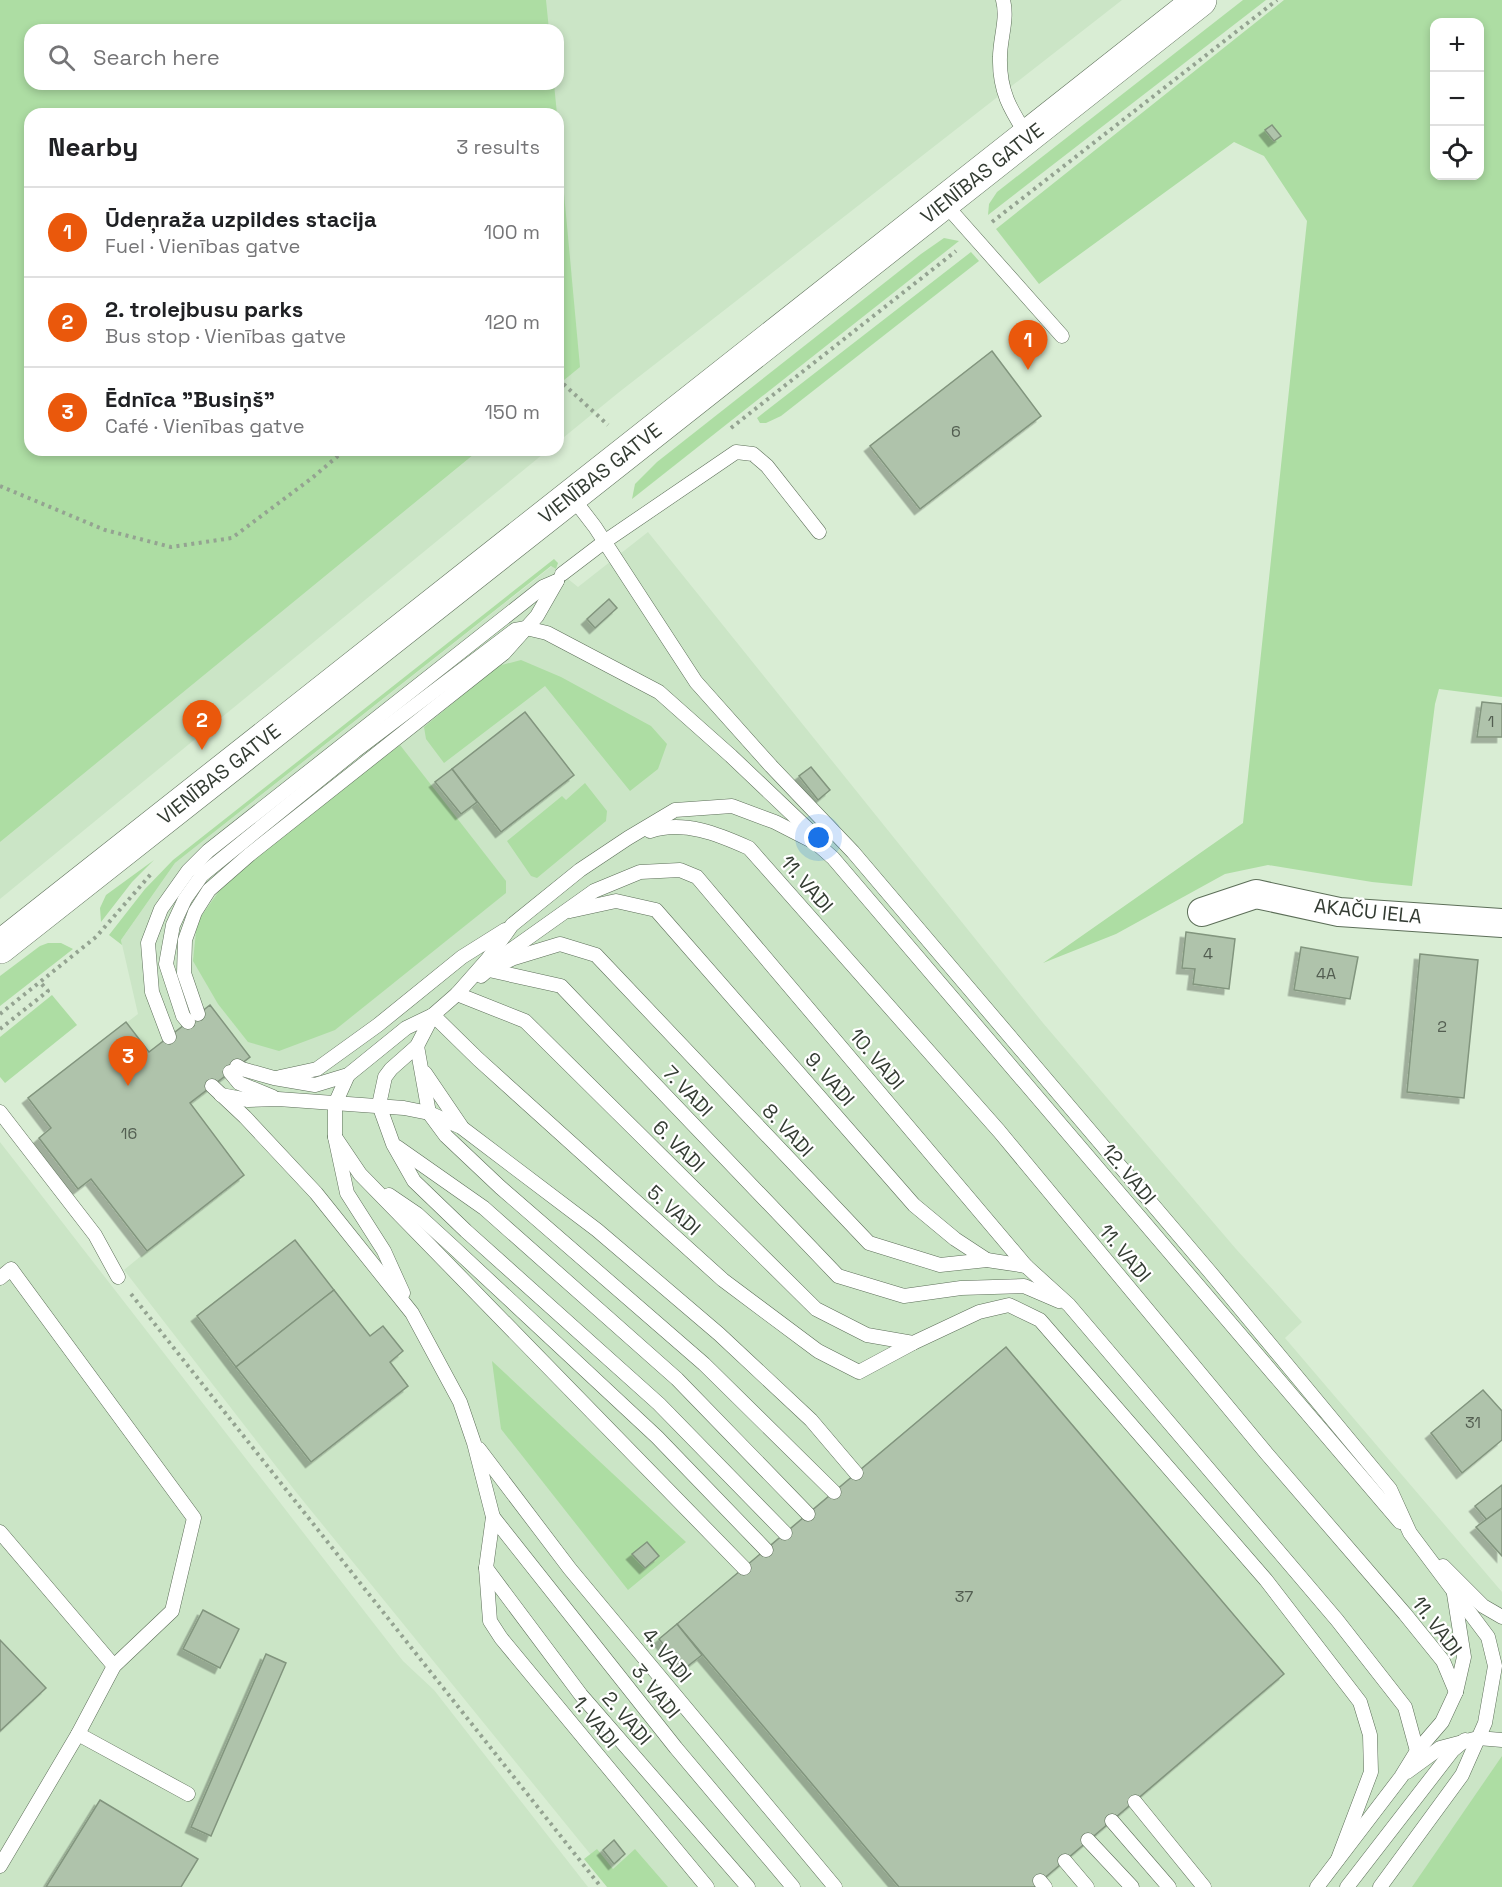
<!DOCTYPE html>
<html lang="en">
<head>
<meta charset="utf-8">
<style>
	body { margin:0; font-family:"Space Grotesk",sans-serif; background:#f2f2f2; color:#202124 }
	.controls { position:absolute; right:18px; top:18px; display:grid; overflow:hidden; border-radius:12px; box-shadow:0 3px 9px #0003 }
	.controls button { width:54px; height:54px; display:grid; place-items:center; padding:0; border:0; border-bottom:2px solid #e0e0e0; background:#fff; color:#202124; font:30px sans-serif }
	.you { position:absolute; left:819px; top:838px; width:21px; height:21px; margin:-15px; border:4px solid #fff; border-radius:50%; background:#1a73e8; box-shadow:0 0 0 9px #1a73e833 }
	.badge { display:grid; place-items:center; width:39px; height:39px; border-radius:50%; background:#ea580c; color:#fff; font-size:20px; font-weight:700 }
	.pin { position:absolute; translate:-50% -50px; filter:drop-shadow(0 2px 3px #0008) }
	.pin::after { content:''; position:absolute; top:32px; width:21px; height:18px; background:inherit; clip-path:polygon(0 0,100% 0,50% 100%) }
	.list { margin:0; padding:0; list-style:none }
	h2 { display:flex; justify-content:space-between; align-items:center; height:78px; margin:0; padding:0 24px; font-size:26px }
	h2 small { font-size:20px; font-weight:400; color:#757577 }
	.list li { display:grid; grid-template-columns:39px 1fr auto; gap:18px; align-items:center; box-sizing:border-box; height:90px; padding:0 24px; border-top:2px solid #e0e0e0 }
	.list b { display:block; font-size:22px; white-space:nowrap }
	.list p { margin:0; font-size:20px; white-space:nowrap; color:#757577 }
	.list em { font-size:20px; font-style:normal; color:#757577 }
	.icon { flex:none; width:33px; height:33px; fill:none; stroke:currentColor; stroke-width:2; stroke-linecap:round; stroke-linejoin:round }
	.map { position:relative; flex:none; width:1502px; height:1887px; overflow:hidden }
	.search { position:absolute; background:#fff; box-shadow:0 3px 9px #0003; left:24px; top:24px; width:540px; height:66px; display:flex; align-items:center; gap:15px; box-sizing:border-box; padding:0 21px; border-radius:18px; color:#757577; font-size:22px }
	.panel { position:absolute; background:#fff; box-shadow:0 3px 9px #0003; left:24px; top:108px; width:540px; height:348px; border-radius:18px }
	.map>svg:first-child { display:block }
	.built { fill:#cbe5c6; fill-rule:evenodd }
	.green { fill:#addda3; fill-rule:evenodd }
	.building { fill:#afc3ab; stroke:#82957e; stroke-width:1.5; filter:url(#shadow) }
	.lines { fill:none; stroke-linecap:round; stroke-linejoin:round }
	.lane-casing { stroke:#5c6e58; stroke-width:15 }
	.street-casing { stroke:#5c6e58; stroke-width:30 }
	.secondary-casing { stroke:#5c6e58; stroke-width:34 }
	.path { stroke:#94a391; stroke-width:4; stroke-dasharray:3 4.5; stroke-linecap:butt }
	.lane { stroke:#fff; stroke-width:14 }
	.street { stroke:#fff; stroke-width:28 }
	.secondary { stroke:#fff; stroke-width:33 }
	.labels { text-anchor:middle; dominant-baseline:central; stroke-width:4.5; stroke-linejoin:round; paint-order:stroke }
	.number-label { font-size:16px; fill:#535e51 }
	.street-label { font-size:20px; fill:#343c33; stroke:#fff }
</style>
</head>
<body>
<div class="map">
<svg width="1502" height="1887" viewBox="0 0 1502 1887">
	<defs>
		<filter id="shadow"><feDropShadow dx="-5.5" dy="5.5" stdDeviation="0" flood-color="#0004"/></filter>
	</defs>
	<rect width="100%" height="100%" fill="#d9edd4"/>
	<g class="built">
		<path d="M0,0H1122L618,393L558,442V114H30V450H548L0,899ZM30,30H558V84H30Z"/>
		<polygon points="648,532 1043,1023 1236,1249 1302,1322 1285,1338 1502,1592 1502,1804 1441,1887 617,1887 296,1492 124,1270 147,1251 91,1180 78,1189 39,1138 51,1128 28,1098 138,1014 121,940 175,863 552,566 578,587"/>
		<polygon points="0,1142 403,1661 434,1690 588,1887 0,1887"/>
	</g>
	<g class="green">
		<polygon points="0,0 546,0 549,30 30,30 30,84 554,84 557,114 30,114 30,450 479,450 0,842"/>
		<polygon points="1243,0 1266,0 988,215 989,204 997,192"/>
		<path d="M1284,0H1502V697L1439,689L1435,704L1412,886L1372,882L1268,865L1225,874L1116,934L1043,963L1243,823L1307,221L1264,156L1234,142L1039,284L996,229ZM1434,22H1480V176H1434Z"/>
		<polygon points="558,128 580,367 558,385"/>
		<polygon points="944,238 959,241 632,499 635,484 657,462 921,254"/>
		<polygon points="971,252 979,261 781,416 766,423 760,423 757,418"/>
		<polygon points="554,559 558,563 556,569 551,566 175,863 121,940 122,945 109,935 145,889 173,860"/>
		<polygon points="521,660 561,677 651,726 667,744 658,769 630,791 545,686 444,763 426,739 424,727 498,666"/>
		<polygon points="400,745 506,881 506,893 335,1030 279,1051 248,1042 218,1004 193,961 197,922 229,877"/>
		<polygon points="585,783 607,811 606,821 537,878 531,876 507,841 562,796 566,800"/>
		<polygon points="154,860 132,882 101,922 100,908 106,895"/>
		<polygon points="48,943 61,943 73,949 0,1006 0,976 40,946"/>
		<polygon points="52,995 77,1025 5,1083 0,1077 0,1037"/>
		<polygon points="492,1361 686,1542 628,1590 501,1429"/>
		<polygon points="1502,1756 1502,1887 1412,1887"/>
		<polygon points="597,1849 613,1869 635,1849 668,1887 607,1887 584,1859"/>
	</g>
	<g class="building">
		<polygon points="1272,125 1281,136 1274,141 1265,130"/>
		<polygon points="992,351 1041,416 920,509 870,446"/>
		<polygon points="609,599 617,608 595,628 587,619"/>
		<polygon points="1482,702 1502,704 1502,737 1477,737"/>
		<polygon points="525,712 574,775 501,832 452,769"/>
		<polygon points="811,767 830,790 818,800 799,776"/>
		<polygon points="452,769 477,802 461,814 435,782"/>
		<polygon points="1186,932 1235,939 1229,989 1193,984 1195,969 1182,968"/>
		<polygon points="1301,947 1358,957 1350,999 1294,990"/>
		<polygon points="1420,954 1478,960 1464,1098 1407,1092"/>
		<polygon points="210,1005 250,1057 190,1103 244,1175 147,1251 91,1179 78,1189 39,1138 51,1128 28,1098 126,1022 149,1052"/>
		<polygon points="295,1240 334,1290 236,1367 197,1316"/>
		<polygon points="334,1290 370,1336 383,1326 403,1351 390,1362 408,1386 311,1462 236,1367"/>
		<polygon points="1006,1347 1284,1674 1034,1887 899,1887 677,1624"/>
		<polygon points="1483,1390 1502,1411 1502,1440 1462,1473 1431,1433"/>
		<polygon points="1502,1485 1502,1508 1487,1520 1475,1506"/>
		<polygon points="1502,1508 1502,1556 1476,1527"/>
		<polygon points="647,1542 659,1556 645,1568 632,1554"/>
		<polygon points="203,1610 239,1629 220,1668 183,1649"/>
		<polygon points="677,1624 702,1655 684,1669 659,1639"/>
		<polygon points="0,1640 46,1688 0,1731"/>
		<polygon points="266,1654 286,1663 211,1836 191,1827"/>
		<polygon points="100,1800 198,1859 181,1887 46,1887"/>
		<polygon points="614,1840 625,1854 614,1864 603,1850"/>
	</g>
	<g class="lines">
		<g class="lane-casing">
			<g id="lane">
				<path d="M1003,0C1008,19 1000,38 1000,57C999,91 1010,109 1028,137"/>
				<polyline points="944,203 1062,336"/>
				<polyline points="572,497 595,527 696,682 771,766 853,852 1210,1272 1390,1489 1410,1533 1488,1637 1495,1666 1485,1723 1462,1775 1380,1887"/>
				<polyline points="562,574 604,542 736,452 753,454 767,466 819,532"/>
				<path d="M650,831C684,820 718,834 749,848L999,1131L1267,1454L1405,1614L1443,1661L1456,1692"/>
				<polyline points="570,911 616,901 656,910 914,1205 955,1239 987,1260"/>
				<polyline points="501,964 514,958 560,944 596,955 869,1243 940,1265 987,1260 1026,1266"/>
				<polyline points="489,970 561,986 838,1276 904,1296 961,1288 1024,1286 1059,1301"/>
				<polyline points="481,976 511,950 594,891 640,872 680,870 697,877 1026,1266 1069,1305 1337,1620 1405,1707 1417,1751"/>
				<polyline points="457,994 525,1021 816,1309 867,1335 913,1343 979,1312 1009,1305 1040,1320 1266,1580 1360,1702 1370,1735 1371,1772 1338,1859"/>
				<polyline points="198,1014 184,973 185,940 195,912 209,890 249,855 504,653 537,616 557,581"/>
				<polyline points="188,1022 183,1016 166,964 173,925 185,899 202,875 355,751 515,630 526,628 547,633 659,692 731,756 812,833 815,841"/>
				<polyline points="169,1037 152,992 148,943 161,909 188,871 208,851 543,587 557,581"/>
				<polyline points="417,1046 429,1113 446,1136 500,1187 704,1364 834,1492"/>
				<polyline points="237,1066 242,1069 274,1078 315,1085 348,1075 406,1028 433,1015 457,994 487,960 512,925 580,870 628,838 675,810 732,806 775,822 816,843 833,858 1400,1522"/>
				<polyline points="230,1072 239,1083 273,1097"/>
				<polyline points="425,1073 461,1126"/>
				<polyline points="348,1075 335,1104 335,1137 347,1193 384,1251 403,1293"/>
				<polyline points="280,1077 317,1069 378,1025 462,957 505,930"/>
				<polyline points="212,1086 245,1117 316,1193 412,1313 460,1402 474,1443 493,1517 486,1568 490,1621 501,1638 707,1887"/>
				<polyline points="221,1095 248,1100 278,1099 404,1108 429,1113 461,1127 597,1230 719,1334 811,1420 856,1473"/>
				<polyline points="0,1112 95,1235 118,1277"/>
				<polyline points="335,1137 360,1174 744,1568"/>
				<polyline points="397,1147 484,1208 677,1379 808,1514"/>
				<polyline points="389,1195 417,1214 452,1246 657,1437 766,1550"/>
				<polyline points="0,1278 11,1269 194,1518 172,1611 114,1666 78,1734 0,1866"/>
				<polyline points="479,1449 570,1569 835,1887"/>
				<polyline points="493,1517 676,1748 793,1887"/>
				<polyline points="0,1532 114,1666"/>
				<polyline points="785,1533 659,1404 466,1231 414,1181 393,1144 379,1105 385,1077 391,1069 417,1046 433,1015 478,1059 723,1280 818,1351 859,1372 913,1343"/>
				<polyline points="1443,1566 1483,1606 1502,1617"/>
				<polyline points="486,1568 581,1695 748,1887"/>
				<polyline points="78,1734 188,1794"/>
				<polyline points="1407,1772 1440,1748 1478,1738 1502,1740"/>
				<polyline points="1135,1802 1204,1887"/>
				<polyline points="1112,1821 1169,1887"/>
				<polyline points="1088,1840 1132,1887"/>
				<polyline points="1065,1861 1087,1887"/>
				<polyline points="1040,1881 1045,1887"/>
				<polyline points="1317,1887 1401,1777 1417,1751 1442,1722 1456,1692 1464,1657 1454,1594"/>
				<polyline points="1347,1887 1453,1750 1465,1740"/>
			</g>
		</g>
		<g class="street-casing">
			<polyline id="street" points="1202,912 1256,894 1339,912 1502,923"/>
		</g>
		<g class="secondary-casing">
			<polyline id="secondary" points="0,947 1200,0"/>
		</g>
		<g class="path">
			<polyline points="992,222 1277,0"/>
			<polyline points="558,379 608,425"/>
			<polyline points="731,428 956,251"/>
			<polyline points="0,486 105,530 171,547 232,538 312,478 345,450"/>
			<polyline points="0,1014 96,937 151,874"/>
			<polyline points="0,1029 48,991 40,982"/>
			<polyline points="131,1294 601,1887"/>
		</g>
		<use href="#lane" class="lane"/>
		<use href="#street" class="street"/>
		<use href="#secondary" class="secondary"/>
	</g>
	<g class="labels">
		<g class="number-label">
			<text x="956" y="431">6</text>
			<text x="1491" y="721">1</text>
			<text x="1208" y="953">4</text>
			<text x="1326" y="973">4A</text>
			<text x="1442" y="1026">2</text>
			<text x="129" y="1133">16</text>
			<text x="1473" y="1422">31</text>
			<text x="964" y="1596">37</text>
		</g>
		<g class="street-label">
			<text transform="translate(982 173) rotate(-38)">VIENĪBAS GATVE</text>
			<text transform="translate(600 473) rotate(-38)">VIENĪBAS GATVE</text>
			<text transform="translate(219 774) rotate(-38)">VIENĪBAS GATVE</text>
			<text transform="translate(807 884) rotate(49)">11. VADI</text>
			<text transform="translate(1368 911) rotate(6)">AKAČU IELA</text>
			<text transform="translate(877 1059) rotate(50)">10. VADI</text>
			<text transform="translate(830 1079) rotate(49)">9. VADI</text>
			<text transform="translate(688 1091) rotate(46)">7. VADI</text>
			<text transform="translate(788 1130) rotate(47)">8. VADI</text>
			<text transform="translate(679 1146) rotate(45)">6. VADI</text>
			<text transform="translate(1129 1174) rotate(50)">12. VADI</text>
			<text transform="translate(674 1210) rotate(42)">5. VADI</text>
			<text transform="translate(1125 1253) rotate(50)">11. VADI</text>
			<text transform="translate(1437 1626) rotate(53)">11. VADI</text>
			<text transform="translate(667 1655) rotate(50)">4. VADI</text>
			<text transform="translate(656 1691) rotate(51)">3. VADI</text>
			<text transform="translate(627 1718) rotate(49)">2. VADI</text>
			<text transform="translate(596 1722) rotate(51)">1. VADI</text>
		</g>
	</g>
</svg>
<div class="controls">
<button>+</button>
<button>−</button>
<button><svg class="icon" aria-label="locate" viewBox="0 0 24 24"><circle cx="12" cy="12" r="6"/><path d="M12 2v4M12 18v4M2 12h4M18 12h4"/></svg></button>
</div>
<div class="you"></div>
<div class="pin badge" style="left:1028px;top:370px">1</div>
<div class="pin badge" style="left:202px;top:750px">2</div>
<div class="pin badge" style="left:128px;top:1086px">3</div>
<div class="search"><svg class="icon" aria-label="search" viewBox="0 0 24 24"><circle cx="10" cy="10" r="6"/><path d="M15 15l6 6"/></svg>Search here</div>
<section class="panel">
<h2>Nearby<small>3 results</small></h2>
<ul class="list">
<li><span class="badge">1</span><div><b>Ūdeņraža uzpildes stacija</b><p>Fuel · Vienības gatve</p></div><em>100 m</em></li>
<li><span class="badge">2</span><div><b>2. trolejbusu parks</b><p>Bus stop · Vienības gatve</p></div><em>120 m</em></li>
<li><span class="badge">3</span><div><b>Ēdnīca &quot;Busiņš&quot;</b><p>Café · Vienības gatve</p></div><em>150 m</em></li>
</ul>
</section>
</div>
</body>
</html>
